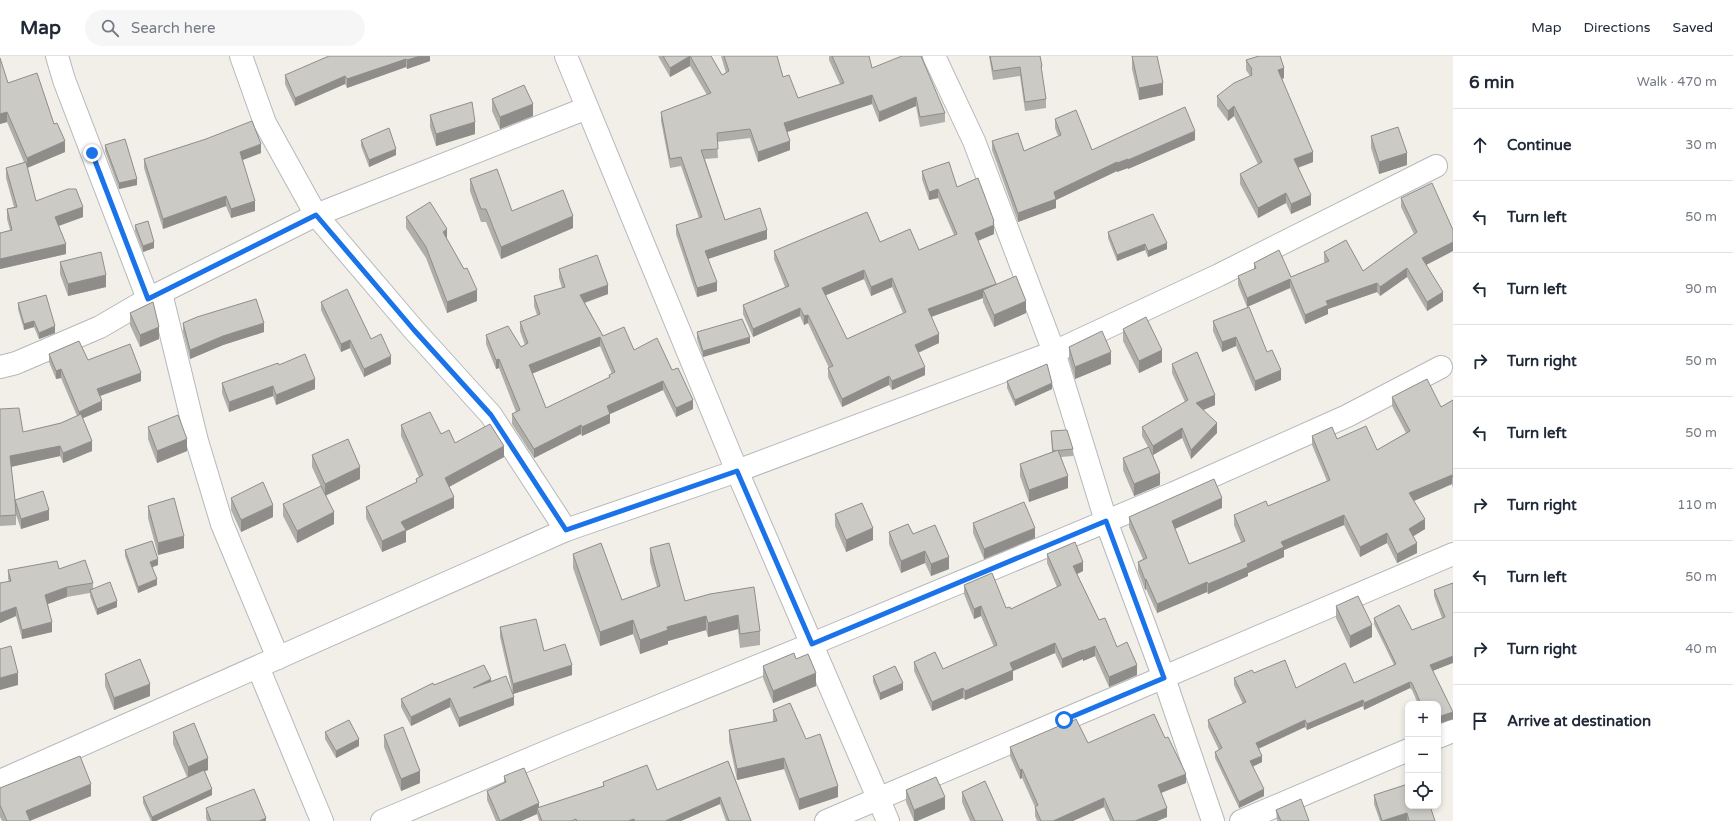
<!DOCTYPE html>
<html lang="en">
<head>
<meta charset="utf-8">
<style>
	body { margin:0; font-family:"Varela Round",sans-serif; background:#f6f6f7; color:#1f2937 }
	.controls { position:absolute; right:12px; bottom:12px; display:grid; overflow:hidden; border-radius:8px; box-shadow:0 2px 6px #0003 }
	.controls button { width:36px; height:36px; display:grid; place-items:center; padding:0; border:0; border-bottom:1px solid #e0e1e3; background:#fff; color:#1f2937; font:20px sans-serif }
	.stop { position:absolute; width:12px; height:12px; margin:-9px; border:3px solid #1a73e8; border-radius:50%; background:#fff }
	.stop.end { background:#1a73e8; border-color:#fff; box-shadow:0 1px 4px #0008 }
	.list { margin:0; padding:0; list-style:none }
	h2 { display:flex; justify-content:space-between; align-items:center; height:52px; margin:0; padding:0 16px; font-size:17px }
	h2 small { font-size:13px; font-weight:400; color:#747a83 }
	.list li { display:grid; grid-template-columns:26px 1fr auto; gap:12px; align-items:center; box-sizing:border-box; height:72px; padding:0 16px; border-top:1px solid #e0e1e3 }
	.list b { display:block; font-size:15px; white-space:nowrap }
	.list em { font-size:13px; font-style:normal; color:#747a83 }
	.icon { flex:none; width:22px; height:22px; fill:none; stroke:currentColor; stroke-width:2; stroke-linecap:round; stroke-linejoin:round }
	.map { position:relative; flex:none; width:1453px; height:765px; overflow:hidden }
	header { display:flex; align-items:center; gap:24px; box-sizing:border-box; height:56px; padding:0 20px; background:#fff; border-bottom:1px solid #e0e1e3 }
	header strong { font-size:19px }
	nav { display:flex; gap:22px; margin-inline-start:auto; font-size:14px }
	.search { width:280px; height:36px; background:#f6f6f7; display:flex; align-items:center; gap:10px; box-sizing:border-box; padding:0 14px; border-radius:22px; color:#747a83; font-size:15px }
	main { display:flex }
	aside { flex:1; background:#fff }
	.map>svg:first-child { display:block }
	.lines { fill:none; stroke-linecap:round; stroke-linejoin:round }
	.minor-casing { stroke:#b5b8bc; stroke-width:24 }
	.minor { stroke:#fff; stroke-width:22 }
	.wall { fill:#afaea9; fill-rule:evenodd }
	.shaded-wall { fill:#8f8d8a }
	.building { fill:#cccac5; stroke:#8f8d8a; fill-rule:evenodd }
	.route { stroke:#1a73e8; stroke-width:5 }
</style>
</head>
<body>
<header>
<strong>Map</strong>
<div class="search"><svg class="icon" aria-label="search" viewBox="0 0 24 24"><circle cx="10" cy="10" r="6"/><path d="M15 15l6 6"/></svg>Search here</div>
<nav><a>Map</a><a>Directions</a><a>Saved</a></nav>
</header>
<main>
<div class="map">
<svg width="1453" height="765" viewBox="0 0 1453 765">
	<rect width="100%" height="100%" fill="#f1efe8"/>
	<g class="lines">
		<g class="minor-casing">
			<g id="minor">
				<polyline points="57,0 64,24 148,243"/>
				<polyline points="241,0 265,67 316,159 414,274 491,359 566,474"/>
				<polyline points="566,0 737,415 888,765"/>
				<polyline points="934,0 974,85 1054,296 1106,465 1164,622 1213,765"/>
				<polyline points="161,237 197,385 222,468 278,602"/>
				<polyline points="0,311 16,307 100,271 148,243 316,159 587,52"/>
				<polyline points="258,611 322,765"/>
				<polyline points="1438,681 1453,675"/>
				<polyline points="0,725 566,474 737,415 1054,296 1219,219 1436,110"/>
				<polyline points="382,765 558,691 812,588 1174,437 1347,360 1441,311"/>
				<polyline points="826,765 1453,498"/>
				<polyline points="1241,765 1408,694"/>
			</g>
		</g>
		<use href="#minor" class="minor"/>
	</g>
	<g class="wall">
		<polygon points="430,0 430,5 407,13 406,11 347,32 345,28 295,50 285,28 285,19"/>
		<polygon points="658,0 711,0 722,19 726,17 721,0 777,0 783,21 798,42 840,28 829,4 829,0 869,0 872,12 945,57 945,66 920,71 916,50 879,66 872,48 787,76 790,94 758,106 750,82 717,86 718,102 705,103 725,164 767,183 708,203 717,235 697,241 676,178 676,169 699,162 681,110 670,112 661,65 661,56 707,39 690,10 670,21"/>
		<polygon points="989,0 1040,0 1042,10 1042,18 1046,43 1046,52 1025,55 1020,20 993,24"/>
		<polygon points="1132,0 1163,39 1139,44 1132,13"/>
		<polygon points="1246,4 1284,22 1282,23 1313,106 1298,112 1311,149 1291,158 1286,147 1258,162 1240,128 1240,118 1258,108 1234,60 1228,65 1217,50 1217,40 1250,20 1246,14"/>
		<polygon points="8,27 54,68 65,96 27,112 36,145 83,161 59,170 66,198 0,213 0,177 10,174 7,163 7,153 14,151 6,122 6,112 24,106 7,66 0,68"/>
		<polygon points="492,43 533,60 500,73 492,55"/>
		<polygon points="430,59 475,78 436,90 430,71"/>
		<polygon points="1055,63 1092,94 1195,84 1128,113 1128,112 1117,116 1117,115 1056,144 1056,152 1018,166 992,94 992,85 1024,95 1058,80 1055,72"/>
		<polygon points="1371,80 1407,109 1379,118 1371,92"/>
		<polygon points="361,84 396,99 369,111 361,90"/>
		<polygon points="105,89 137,129 119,133 105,95"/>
		<polygon points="261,97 242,104 255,155 231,162 226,150 163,173 144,112 144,103"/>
		<path d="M922,115L957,131L994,174V178L978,185L996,228L1026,257L994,271L983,246V242L931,261L939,287L918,297L925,319L892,334L889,329L842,351L828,321V312H829L808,267L804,269L800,260L753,281L743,258V249L785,231L774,203V195L880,186L919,194L954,179L938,142L929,144L922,123ZM864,223L871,240L892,231L903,257L847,283L825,239Z"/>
		<polygon points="470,123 512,155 573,172 501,203 486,166 481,166 470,135"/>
		<polygon points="1401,142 1453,174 1453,195 1426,209 1443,245 1427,255 1407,221 1380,240 1377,236 1328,253 1328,258 1305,268 1290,232 1247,251 1238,229 1238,220 1254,214 1254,207 1291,221 1325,207 1324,205 1324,196 1363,215 1414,178 1401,151"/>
		<polygon points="406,161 447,183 464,213 477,245 447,257 426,202 406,172"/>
		<polygon points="135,169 154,192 143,196 135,175"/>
		<polygon points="1108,176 1167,193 1148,201 1145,194 1117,205 1108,182"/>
		<polygon points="60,206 106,231 68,240 60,218"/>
		<path d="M559,213L608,238L585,247L603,280L634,294L672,314L693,353L676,361L663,334L610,358V367L582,380L581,378L534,402L512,368V358L516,356L499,312L496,313L486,288V279L521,291L525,289L520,275V266L537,259L534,250V240L562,232L559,222ZM600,290L612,318L609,319V322L546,352L532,317Z"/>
		<polygon points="321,246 371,283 391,308 364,321 350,292 341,296 321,254"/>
		<polygon points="18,247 55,277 39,283 34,271 24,274 18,253"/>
		<polygon points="130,257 159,283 140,291 130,269"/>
		<polygon points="1213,265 1267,296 1281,324 1255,335 1236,290 1222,296 1213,275"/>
		<polygon points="183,267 264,276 223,289 190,303 183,276"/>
		<polygon points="1123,273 1162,306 1139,317 1123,285"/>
		<polygon points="697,276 750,287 703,301 697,283"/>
		<polygon points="1069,291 1111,308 1075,323 1069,303"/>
		<polygon points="49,298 88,304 141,325 100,340 102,354 82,362 92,395 63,407 60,400 11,411 15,444 49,464 21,473 16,459 16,469 0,470 0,353 23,376 61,367 77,360 61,322 56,323 49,306"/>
		<polygon points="1172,308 1215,349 1203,354 1217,377 1191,403 1182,382 1153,399 1160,429 1134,440 1123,414 1123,402 1148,391 1142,380 1142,371 1185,346 1172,317"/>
		<polygon points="279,309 315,333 276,349 273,340 229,356 222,337 222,327"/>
		<polygon points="1007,325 1052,333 1015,350 1007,332"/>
		<polygon points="1392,341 1441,351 1453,344 1453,432 1452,428 1414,445 1425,473 1413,480 1417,497 1397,507 1387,487 1360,501 1344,469 1284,494 1284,501 1248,517 1248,520 1208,538 1207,536 1157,557 1146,533 1145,534 1138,515 1138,506 1143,503 1129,471 1129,461 1222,452 1175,473 1189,508 1241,486 1234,469 1234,459 1268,450 1327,425 1312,389 1312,380 1337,383 1377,394 1406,377 1392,350"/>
		<polygon points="401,369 441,378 455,387 504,401 449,431 454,452 406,475 406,486 382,496 366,462 366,451 416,427 416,423 419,421 401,380"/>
		<polygon points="148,371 187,395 157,407 148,383"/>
		<polygon points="1051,375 1073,393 1073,400 1061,401 1068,432 1029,446 1020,420 1020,408 1052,396"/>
		<polygon points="312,399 360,423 326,439 334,468 297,487 283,460 283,448 322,433 312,411"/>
		<polygon points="231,442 273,461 241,476 231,454"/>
		<polygon points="148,450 184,492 158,499 148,462"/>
		<polygon points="835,458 873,484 846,496 835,470"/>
		<polygon points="973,467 1035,482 984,503 973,477"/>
		<polygon points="889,476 913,478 949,513 931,520 925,507 901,517 889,488"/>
		<polygon points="650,492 685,545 710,538 760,575 760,589 740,592 738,573 708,581 706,574 668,585 668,588 640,598 633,578 600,590 573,512 573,498 622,544 657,531 650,506"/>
		<polygon points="125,494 158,509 152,511 157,529 138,537 125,500"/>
		<polygon points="1047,498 1083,515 1077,518 1099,564 1117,591 1137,619 1109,631 1095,600 1083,605 1083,603 1062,612 1055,597 1013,615 1013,624 965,644 963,642 932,655 914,615 914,606 943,613 994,591 981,560 974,563 964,538 964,529 1006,552 1011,553 1057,531 1047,507"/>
		<polygon points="59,513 93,527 93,532 117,551 97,559 90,540 90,537 67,541 48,548 52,576 22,583 16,560 0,567 0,527 9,526 8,523 8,514"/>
		<polygon points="1453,527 1433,615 1453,663 1438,668 1438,648 1418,648 1412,634 1410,632 1364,654 1363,650 1307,674 1305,671 1259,692 1262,706 1253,710 1264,740 1239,752 1215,702 1215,696 1219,694 1208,671 1208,664 1243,648 1234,629 1234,622 1254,617 1296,632 1354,627 1394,609 1374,568 1374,562 1412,574 1442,562 1434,540 1434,534"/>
		<polygon points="1336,550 1372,581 1350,592 1336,562"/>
		<polygon points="500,571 544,595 572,619 513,638 500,581"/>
		<polygon points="796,603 816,630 773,647 763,622 763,610"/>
		<polygon points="105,618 150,640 114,654 105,630"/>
		<polygon points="873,620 903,634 880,644 873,626"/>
		<polygon points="491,626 514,649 459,671 450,651 411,670 401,651 401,643 434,629"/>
		<polygon points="773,654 806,683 838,741 799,754 784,713 737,724 729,685 729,674 773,666"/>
		<polygon points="1060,672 1088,687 1186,727 1161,737 1167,761 1157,765 1110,765 1104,751 1073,765 1037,765 1035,760 1035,751 1022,722 1020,723 1010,700 1010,691"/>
		<polygon points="173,676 208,714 204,715 212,739 156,765 151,765 143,747 143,741 187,721 173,688"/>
		<polygon points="325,676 359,690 336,702 325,683"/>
		<polygon points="384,679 420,727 401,735 384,691"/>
		<polygon points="728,705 751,765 726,765 720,748 681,765 539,765 537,758 521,765 496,765 487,744 487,735 504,727 504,720 539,752 603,730 603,726 657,734"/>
		<polygon points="0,732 91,740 30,765 2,765 0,761"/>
		<polygon points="906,734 945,753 917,765 914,765 906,746"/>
		<polygon points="962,736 1003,765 970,765 962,746"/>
		<polygon points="1374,739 1435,765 1380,765 1374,748"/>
		<polygon points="206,752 266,765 207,765 206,762"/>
		<polygon points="1276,754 1309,765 1277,765"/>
	</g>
	<g class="shaded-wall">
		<polygon points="420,0 430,0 430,5 407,13 407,4"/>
		<polygon points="690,0 690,10 670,21 670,12"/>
		<polygon points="406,3 406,11 347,32 347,23"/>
		<polygon points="1284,12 1284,22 1278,24 1278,14"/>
		<polygon points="345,20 345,28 295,50 295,42"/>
		<polygon points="1163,27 1163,39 1139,44 1139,32"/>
		<polygon points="872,39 872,48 784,77 784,67"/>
		<polygon points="916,41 916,50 879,66 879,56"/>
		<polygon points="533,48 533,60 500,73 500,61"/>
		<polygon points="1234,50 1234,60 1228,65 1228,55"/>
		<polygon points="7,56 7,66 0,68 0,58"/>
		<polygon points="475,66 475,78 436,90 436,78"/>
		<polygon points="1195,75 1195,84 1128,113 1128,104"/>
		<polygon points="65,85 65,96 27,112 27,102"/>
		<polygon points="790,85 790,94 758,106 758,96"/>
		<polygon points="261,88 261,97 240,105 240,96"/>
		<polygon points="396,93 396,99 369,111 369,104"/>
		<polygon points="1313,96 1313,106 1294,113 1294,103"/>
		<polygon points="1407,97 1407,109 1379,118 1379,106"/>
		<polygon points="1128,103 1128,112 1117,116 1117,107"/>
		<polygon points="1117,106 1117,115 1056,144 1056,152 1018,166 1018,157 1054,136"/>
		<polygon points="137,123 137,129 119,133 119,127"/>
		<polygon points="938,133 938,142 929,144 929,136"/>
		<polygon points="1286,137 1286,147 1258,162 1258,152"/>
		<polygon points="1311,139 1311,149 1291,158 1291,148"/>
		<polygon points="226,140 226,150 163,173 163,163"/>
		<polygon points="255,145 255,155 231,162 231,153"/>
		<polygon points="83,151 83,161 55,171 55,161"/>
		<polygon points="573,160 573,172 501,203 501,191"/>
		<polygon points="994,165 994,178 975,186 975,177"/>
		<polygon points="447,173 447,184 443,176"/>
		<polygon points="767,174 767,183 705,204 705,195"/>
		<polygon points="154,186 154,192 143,196 143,190"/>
		<polygon points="1453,186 1453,195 1422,211 1422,202"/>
		<polygon points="1167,187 1167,193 1148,201 1148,195"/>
		<polygon points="66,188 66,198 0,213 0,203"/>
		<polygon points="1145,188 1145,194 1117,205 1117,199"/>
		<polygon points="1407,212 1407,221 1380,240 1380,231"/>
		<polygon points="864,214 864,223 822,241 822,232"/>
		<polygon points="106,219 106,231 68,240 68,228"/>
		<polygon points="892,222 892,231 871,240 871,231"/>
		<polygon points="1290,223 1290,232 1247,251 1247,242"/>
		<polygon points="717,226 717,235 697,241 697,232"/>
		<polygon points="1377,227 1377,236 1328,253 1328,258 1305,268 1305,259 1326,245"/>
		<polygon points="996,228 983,234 983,242 928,262 928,253"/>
		<polygon points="608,229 608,238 580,248 580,239"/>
		<polygon points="477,234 477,245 447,257 447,246"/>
		<polygon points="1443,236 1443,245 1427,255 1427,246"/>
		<polygon points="1026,245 1026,257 994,271 994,259"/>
		<polygon points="800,252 800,260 753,281 753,273"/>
		<polygon points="808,259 808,267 804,269 804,260"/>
		<polygon points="34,265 34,271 24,274 24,268"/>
		<polygon points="264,267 264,276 223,289 190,303 190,294 223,280"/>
		<polygon points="55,270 55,277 39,283 39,277"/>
		<polygon points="159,271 159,283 140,291 140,279"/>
		<polygon points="939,278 939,287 915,298 915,289"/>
		<polygon points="600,281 600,290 529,319 529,309"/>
		<polygon points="750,281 750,287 703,301 703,295"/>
		<polygon points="1236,281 1236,290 1222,296 1222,286"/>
		<polygon points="350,284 350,292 341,296 341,288"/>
		<polygon points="1162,294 1162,306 1139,317 1139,305"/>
		<polygon points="1111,296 1111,308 1075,323 1075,311"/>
		<polygon points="391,300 391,308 364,321 364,313"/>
		<polygon points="499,303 499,312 496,313 496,304"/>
		<polygon points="925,311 925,319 892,334 892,325"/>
		<polygon points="61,313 61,322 56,323 56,315"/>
		<polygon points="1281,314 1281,324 1255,335 1255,325"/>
		<polygon points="141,317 141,325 97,341 97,333"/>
		<polygon points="889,320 889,329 842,351 842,343"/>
		<polygon points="315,323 315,333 276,349 276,339"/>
		<polygon points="663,325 663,334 610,358 610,367 582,380 582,371 607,350"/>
		<polygon points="1052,327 1052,333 1015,350 1015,344"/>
		<polygon points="273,330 273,340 229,356 229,346"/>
		<polygon points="1215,339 1215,349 1196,357 1196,347"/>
		<polygon points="693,344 693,353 676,361 676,352"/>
		<polygon points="102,345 102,354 79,364 79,356"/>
		<polygon points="1217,367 1217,377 1191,403 1191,394"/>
		<polygon points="581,369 581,378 534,402 534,393"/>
		<polygon points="1182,372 1182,382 1153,399 1153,390"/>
		<polygon points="187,383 187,395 157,407 157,395"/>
		<polygon points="92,385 92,395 63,407 63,397"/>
		<polygon points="60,390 60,400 10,411 10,400"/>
		<polygon points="504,390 504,401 445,433 445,422"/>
		<polygon points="360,411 360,423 325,440 325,428"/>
		<polygon points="1160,417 1160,429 1134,440 1134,428"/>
		<polygon points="1452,419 1452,428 1409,447 1409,437"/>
		<polygon points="1068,420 1068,432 1029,446 1029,434"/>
		<polygon points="454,441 454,452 406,475 406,486 382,496 382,485 401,466"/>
		<polygon points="1222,442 1222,452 1172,474 1172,465"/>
		<polygon points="273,449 273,461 241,476 241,464"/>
		<polygon points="49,454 49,464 21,473 21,463"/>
		<polygon points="334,456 334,468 297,487 297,475"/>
		<polygon points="1344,459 1344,469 1284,494 1284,501 1248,517 1248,520 1208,538 1208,528 1247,508 1281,486"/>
		<polygon points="1425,463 1425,473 1409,483 1409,473"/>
		<polygon points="873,472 873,484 846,496 846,484"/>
		<polygon points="1035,472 1035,482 984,503 984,493"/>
		<polygon points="1387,477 1387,487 1360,501 1360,491"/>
		<polygon points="184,480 184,492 158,499 158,487"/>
		<polygon points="1417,487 1417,497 1397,507 1397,498"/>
		<polygon points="925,495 925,507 901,517 901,505"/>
		<polygon points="949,501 949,513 931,520 931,508"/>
		<polygon points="158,503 158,509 150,512 150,506"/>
		<polygon points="1083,506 1083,515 1073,520 1073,510"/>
		<polygon points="157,523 157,529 138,537 138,531"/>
		<polygon points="1146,523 1146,533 1145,534 1145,524"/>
		<polygon points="1207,526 1207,536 1157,557 1157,548"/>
		<polygon points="67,531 67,541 45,549 45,539"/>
		<polygon points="117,545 117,551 97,559 97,553"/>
		<polygon points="981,550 981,560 974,563 974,553"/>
		<polygon points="16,551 16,560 0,567 0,557"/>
		<polygon points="738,559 738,573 708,581 708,567"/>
		<polygon points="706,560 706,574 668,585 668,588 640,598 640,584 667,571"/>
		<polygon points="633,564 633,578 600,590 600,576"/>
		<polygon points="52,566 52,576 22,583 22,574"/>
		<polygon points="1372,569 1372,581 1350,592 1350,580"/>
		<polygon points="1055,587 1055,597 1013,615 1013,624 965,644 965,635 1010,607"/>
		<polygon points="1095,590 1095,600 1083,605 1083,595"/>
		<polygon points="1083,594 1083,603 1062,612 1062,603"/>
		<polygon points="1453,600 1453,607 1430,616 1430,609"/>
		<polygon points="572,609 572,619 513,638 513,628"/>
		<polygon points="1137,609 1137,619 1109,631 1109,621"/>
		<polygon points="18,617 18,629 0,634 0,622"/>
		<polygon points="816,617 816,630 773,647 773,635"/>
		<polygon points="491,623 491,632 473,632"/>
		<polygon points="1410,626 1410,632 1364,654 1364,647"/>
		<polygon points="903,627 903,634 880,644 880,637"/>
		<polygon points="150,628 150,640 114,654 114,642"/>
		<polygon points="963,632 963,642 932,655 932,646"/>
		<polygon points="514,641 514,649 459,671 459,662"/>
		<polygon points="450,642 450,651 411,670 411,661"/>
		<polygon points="1363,644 1363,650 1307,674 1307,668"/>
		<polygon points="1453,656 1453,663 1438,668 1438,661"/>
		<polygon points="1305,664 1305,671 1256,694 1256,687"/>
		<polygon points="359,683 359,690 336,702 336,695"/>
		<polygon points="1262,700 1262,706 1250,712 1250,705"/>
		<polygon points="208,702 208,714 188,723 188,711"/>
		<polygon points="784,702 784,713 737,724 737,713"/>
		<polygon points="1022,713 1022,722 1020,723 1020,714"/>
		<polygon points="420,715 420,727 401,735 401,723"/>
		<polygon points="1186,718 1186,727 1158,738 1158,729"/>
		<polygon points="91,728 91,740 29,765 26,755"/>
		<polygon points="838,730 838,741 799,754 799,743"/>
		<polygon points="212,733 212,739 156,765 152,765 152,761"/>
		<polygon points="1264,733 1264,740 1239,752 1239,746"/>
		<polygon points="720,741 720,748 681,765 665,765"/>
		<polygon points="945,741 945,753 917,765 914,765 914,754"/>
		<polygon points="1104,742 1104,751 1073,765 1053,765"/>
		<polygon points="539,747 539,756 537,752 537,758 521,765 500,765"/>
		<polygon points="1167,752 1167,761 1157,765 1135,765"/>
		<polygon points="1407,757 1407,765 1382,765"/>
		<polygon points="266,762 266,765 259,765"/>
		<polygon points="634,763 634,765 628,765"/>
	</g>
	<g class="building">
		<polygon points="329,0 420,0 407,4 406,3 347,23 345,20 295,42 285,19"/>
		<polygon points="663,0 711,0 722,19 729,15 724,0 777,0 783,21 789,19 798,42 844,27 832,0 869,0 872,12 902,0 921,0 945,57 920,61 916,41 879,56 872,39 784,67 790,85 758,96 750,73 717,77 718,93 701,94 725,164 760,152 767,174 705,195 717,226 697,232 676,169 702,161 681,101 670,103 661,56 711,37 690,0 670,12"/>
		<polygon points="990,0 1040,0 1042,10 1041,10 1046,43 1025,46 1020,11 993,15"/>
		<polygon points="1132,0 1157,0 1163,27 1139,32"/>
		<polygon points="1259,0 1280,0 1284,12 1278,14 1313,96 1294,103 1311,139 1291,148 1286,137 1258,152 1240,118 1262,106 1234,50 1228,55 1217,40 1234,27 1252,19 1251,14 1252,13 1246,4"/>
		<polygon points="0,2 8,27 37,17 54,68 57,67 65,85 27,102 7,56 0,58"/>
		<polygon points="524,29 533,48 500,61 492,43"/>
		<polygon points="472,46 475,66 436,78 430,59"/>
		<polygon points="1185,51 1195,75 1128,104 1128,103 1117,107 1117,106 1054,136 1056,143 1018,157 992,85 1018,77 1024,95 1061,79 1055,63 1076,54 1092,94"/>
		<polygon points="252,65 261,88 240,96 255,145 231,153 226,140 163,163 144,103 206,83"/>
		<polygon points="1398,71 1407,97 1379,106 1371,80"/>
		<polygon points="389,72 396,93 369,104 361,84"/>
		<polygon points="125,83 137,123 119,127 105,89"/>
		<polygon points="26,106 36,145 68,133 76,133 83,151 55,161 66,188 0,203 0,177 12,174 7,153 17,151 6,112"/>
		<path d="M949,106L957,131L978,122L994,165L993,166L994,169L975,177L996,228L928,253L939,278L915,289L925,311L892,325L889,320L842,343L828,312L833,310L808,259L804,260L800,252L753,273L743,249L789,230L774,195L867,156L880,186L910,173L919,194L957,178L938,133L929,136L922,115ZM864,214L871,231L892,222L906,256L847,283L822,232Z"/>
		<polygon points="497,113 512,155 563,134 573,160 501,191 486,153 481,153 470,123"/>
		<polygon points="1432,127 1453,174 1453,186 1422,202 1443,236 1427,246 1407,212 1380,231 1377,227 1326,245 1328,249 1305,259 1290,223 1247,242 1238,220 1256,212 1254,207 1279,194 1291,221 1329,205 1324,196 1346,184 1363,215 1417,176 1401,142"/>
		<polygon points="430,146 447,173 443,176 464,213 467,212 477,234 447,246 426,191 406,161"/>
		<polygon points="1153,158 1167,187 1148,195 1145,188 1117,199 1108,176"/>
		<polygon points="148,165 154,186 143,190 135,169"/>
		<polygon points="101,196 106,219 68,228 60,206"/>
		<path d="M597,199L608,229L580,239L603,280L624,271L634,294L657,282L672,314L678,312L693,344L676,352L663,325L607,350L610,358L582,371L581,369L534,393L512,358L520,354L499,303L496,304L486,279L508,270L521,291L528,287L520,266L540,258L534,240L565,231L559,213ZM600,281L615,316L609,319L610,321L546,352L529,309Z"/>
		<polygon points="1016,220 1026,245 994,259 983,234"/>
		<polygon points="347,233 371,283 381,278 391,300 364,313 350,284 341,288 321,246"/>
		<polygon points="46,239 55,270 39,277 34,265 24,268 18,247"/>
		<polygon points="256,243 264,267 223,280 190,294 183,267 197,261"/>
		<polygon points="153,246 159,271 140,279 130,257"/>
		<polygon points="1249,251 1267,296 1272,294 1281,314 1255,325 1236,281 1222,286 1213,265"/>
		<polygon points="1146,261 1162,294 1139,305 1123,273"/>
		<polygon points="742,263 750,281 703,295 697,276"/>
		<polygon points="1102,275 1111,296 1075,311 1069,291"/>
		<polygon points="79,285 88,304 130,288 141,317 97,333 102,345 79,356 61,313 56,315 49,298"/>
		<polygon points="1197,296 1215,339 1196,347 1217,367 1191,394 1182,372 1153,390 1142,371 1188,344 1172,308"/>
		<polygon points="305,298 315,323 276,339 273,330 229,346 222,327 278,307 279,309"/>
		<polygon points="1047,308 1052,327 1015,344 1007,325"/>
		<polygon points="1427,323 1441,351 1453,344 1453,422 1452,419 1409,437 1425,463 1409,473 1417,487 1397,498 1387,477 1360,491 1344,459 1281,486 1284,491 1247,508 1248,511 1208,528 1207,526 1157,548 1146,523 1145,524 1138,506 1147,502 1129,461 1214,423 1222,442 1172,465 1189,508 1245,485 1234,459 1266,445 1268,450 1330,424 1312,380 1332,371 1337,383 1366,370 1377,394 1410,375 1392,341"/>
		<polygon points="19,352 23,376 61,367 81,358 92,385 63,397 60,390 10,400 15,444 43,435 49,454 21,463 15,444 16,459 0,460 0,353"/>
		<polygon points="430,356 441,378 449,374 455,387 490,368 504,390 445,422 454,441 401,466 406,474 382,485 366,451 417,426 416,423 423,419 401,369"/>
		<polygon points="178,359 187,383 157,395 148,371"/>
		<polygon points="1067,374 1073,393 1053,395 1051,375"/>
		<polygon points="348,383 360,411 325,428 312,399"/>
		<polygon points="1149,391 1160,417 1134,428 1123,402"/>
		<polygon points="1058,394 1068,420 1029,434 1020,408"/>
		<polygon points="263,426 273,449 241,464 231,442"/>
		<polygon points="321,430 334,456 297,475 283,448"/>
		<polygon points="174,442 184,480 158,487 148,450"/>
		<polygon points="1024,446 1035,472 984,493 973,467"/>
		<polygon points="862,447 873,472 846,484 835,458"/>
		<polygon points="908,468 913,478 935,469 949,501 931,508 925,495 901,505 889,476"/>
		<polygon points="152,485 158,503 150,506 157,523 138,531 125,494"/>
		<polygon points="1075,486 1083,506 1073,510 1099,564 1105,562 1117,591 1127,586 1137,609 1109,621 1095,590 1083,595 1083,594 1062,603 1055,587 1010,607 1013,614 965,635 963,632 932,646 914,606 935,596 943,613 997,589 981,550 974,553 964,529 992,517 1006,552 1010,551 1011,553 1061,529 1047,498"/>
		<polygon points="601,487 622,544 660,530 650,492 669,487 685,545 710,538 754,531 760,575 740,578 738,559 708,567 706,560 667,571 668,574 640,584 633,564 600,576 573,498"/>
		<polygon points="85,504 93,527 67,531 45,539 52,566 22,574 16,551 0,557 0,527 11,525 8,514 57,505 59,513"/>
		<polygon points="110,526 117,545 97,553 90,534"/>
		<polygon points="1453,527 1453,600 1430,609 1453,656 1438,661 1438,648 1421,648 1412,627 1410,626 1364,647 1363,644 1307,668 1305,664 1256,687 1262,700 1250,705 1264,733 1239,746 1215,696 1222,692 1208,664 1246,646 1234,622 1252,614 1254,617 1285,604 1296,632 1345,607 1354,627 1396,608 1374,562 1399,549 1412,574 1445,561 1434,534"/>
		<polygon points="1358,540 1372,569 1350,580 1336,550"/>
		<polygon points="536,563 544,595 565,588 572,609 513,628 500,571"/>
		<polygon points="11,590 18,617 0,622 0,593"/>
		<polygon points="794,597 796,603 808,598 816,617 773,635 763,610"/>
		<polygon points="140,603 150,628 114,642 105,618"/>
		<polygon points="484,609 491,623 473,632 506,620 514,641 459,662 450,642 411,661 401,643 433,627 434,629"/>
		<polygon points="895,610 903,627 880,637 873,620"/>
		<polygon points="790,647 806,683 820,678 838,730 799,743 784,702 737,713 729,674 777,665 773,654"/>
		<polygon points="1154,658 1165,682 1168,681 1186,718 1158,729 1167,752 1135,765 1114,765 1104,742 1053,765 1041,765 1035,751 1038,749 1022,713 1020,714 1010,691 1059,670 1060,672 1076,663 1088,687"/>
		<polygon points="349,664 359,683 336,695 325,676"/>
		<polygon points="194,667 208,702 188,711 173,676"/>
		<polygon points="403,671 420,715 401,723 384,679"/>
		<polygon points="80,700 91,728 26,755 30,765 7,765 0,749 0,732"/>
		<polygon points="728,705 751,765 729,765 720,741 665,765 635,765 634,763 628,765 577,765 576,763 571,765 542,765 537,752 604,730 603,726 647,709 657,734"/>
		<polygon points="524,712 539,747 500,765 487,735 506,726 504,720"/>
		<polygon points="204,714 212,733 152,761 143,741"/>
		<polygon points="936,721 945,741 914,754 906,734"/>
		<polygon points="985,725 1003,765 975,765 962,736"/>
		<polygon points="1408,728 1408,750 1430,750 1435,765 1409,765 1407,757 1382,765 1374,739"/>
		<polygon points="254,733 266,762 259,765 211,765 206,752"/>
		<polygon points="1301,743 1309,765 1281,765 1276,754"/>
	</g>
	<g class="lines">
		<polyline class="route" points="92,97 148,243 316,159 414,274 491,359 566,474 737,415 812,588 1106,465 1164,622 1064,664"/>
	</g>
</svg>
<div class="controls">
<button>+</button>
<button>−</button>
<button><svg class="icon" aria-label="locate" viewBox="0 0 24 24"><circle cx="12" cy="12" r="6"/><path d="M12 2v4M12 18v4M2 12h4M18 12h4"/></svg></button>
</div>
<div class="stop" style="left:1064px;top:664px"></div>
<div class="stop end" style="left:92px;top:97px"></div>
</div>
<aside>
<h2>6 min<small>Walk · 470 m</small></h2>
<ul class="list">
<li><svg class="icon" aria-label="ahead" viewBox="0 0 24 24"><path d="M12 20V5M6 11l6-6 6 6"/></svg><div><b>Continue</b></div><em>30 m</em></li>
<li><svg class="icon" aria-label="left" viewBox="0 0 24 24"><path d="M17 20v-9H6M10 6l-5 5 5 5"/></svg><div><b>Turn left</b></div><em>50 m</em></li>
<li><svg class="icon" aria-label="left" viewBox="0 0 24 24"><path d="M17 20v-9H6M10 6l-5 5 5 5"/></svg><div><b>Turn left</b></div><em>90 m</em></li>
<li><svg class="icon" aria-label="right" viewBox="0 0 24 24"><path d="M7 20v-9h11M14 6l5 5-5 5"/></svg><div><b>Turn right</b></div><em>50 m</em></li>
<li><svg class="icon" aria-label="left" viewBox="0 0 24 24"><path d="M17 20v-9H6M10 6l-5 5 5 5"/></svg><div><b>Turn left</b></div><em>50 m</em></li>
<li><svg class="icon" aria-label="right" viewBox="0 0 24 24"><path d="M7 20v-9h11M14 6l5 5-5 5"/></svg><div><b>Turn right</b></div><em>110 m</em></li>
<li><svg class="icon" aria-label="left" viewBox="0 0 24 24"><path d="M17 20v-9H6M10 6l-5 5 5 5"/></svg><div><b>Turn left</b></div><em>50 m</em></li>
<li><svg class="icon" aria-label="right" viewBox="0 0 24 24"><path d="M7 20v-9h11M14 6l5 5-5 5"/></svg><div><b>Turn right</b></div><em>40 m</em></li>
<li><svg class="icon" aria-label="arrive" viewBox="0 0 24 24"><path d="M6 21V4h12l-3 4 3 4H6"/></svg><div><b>Arrive at destination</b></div></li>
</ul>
</aside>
</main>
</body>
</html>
